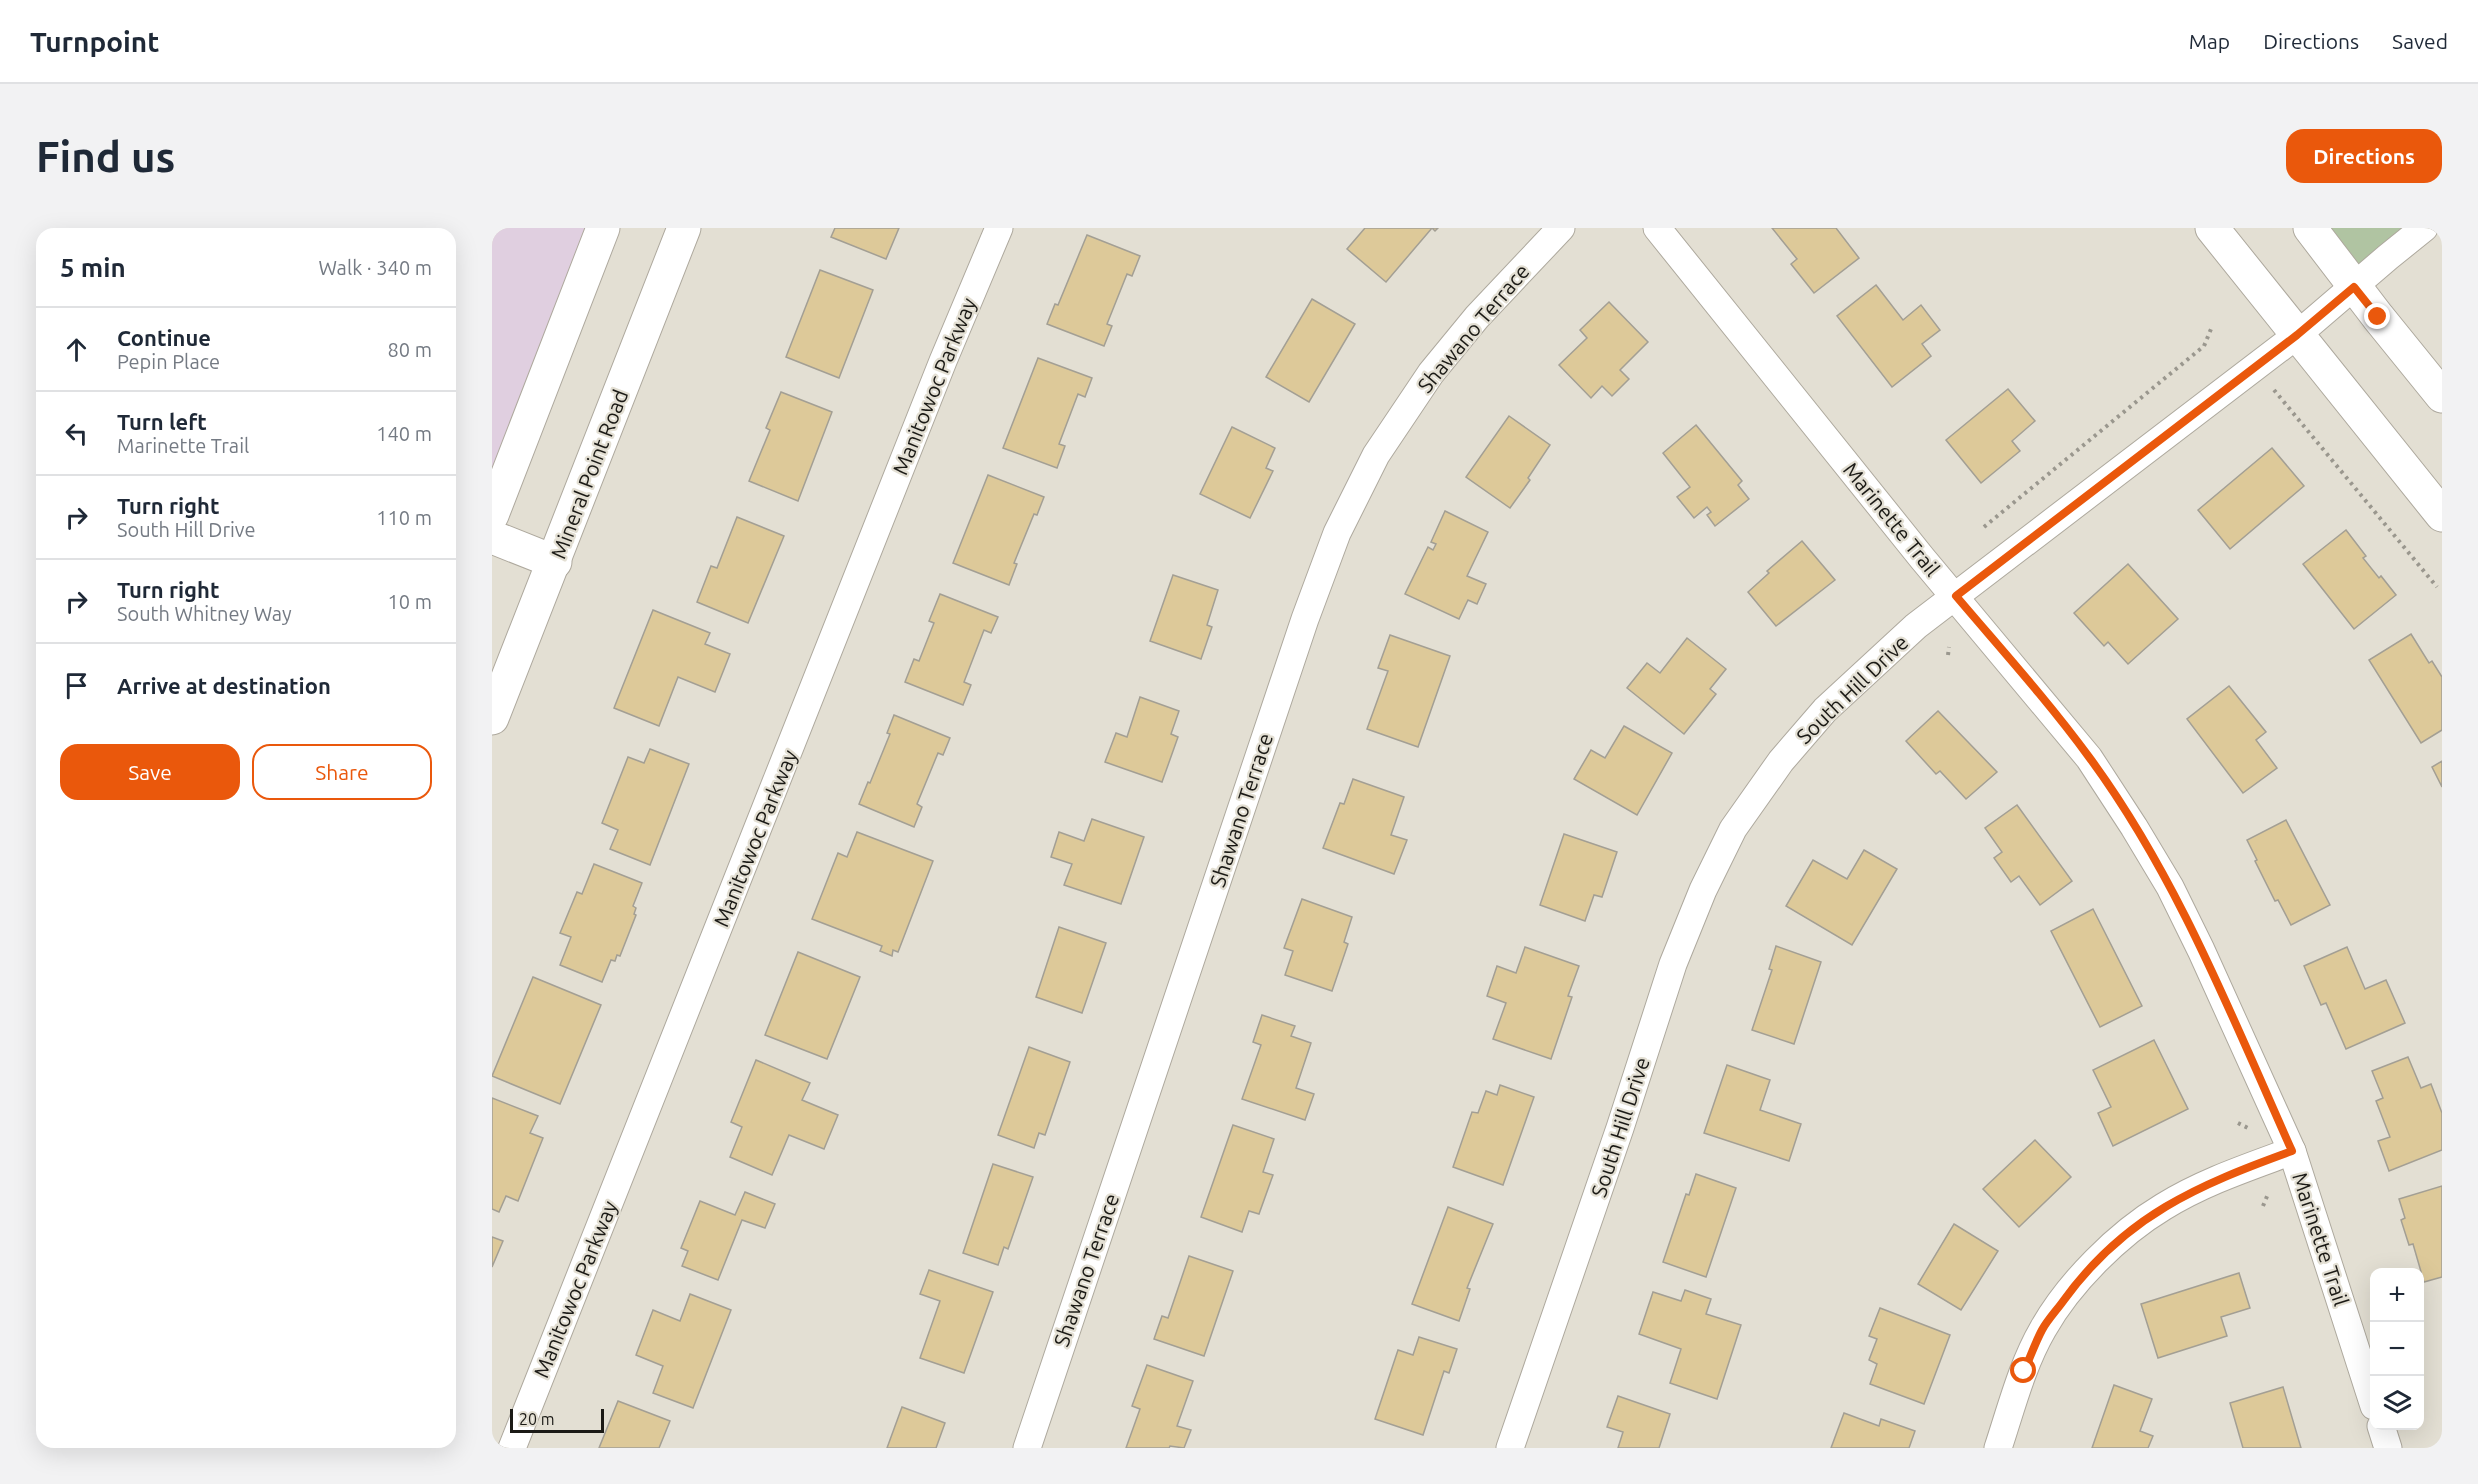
<!DOCTYPE html>
<html lang="en">
<head>
<meta charset="utf-8">
<style>
	body { margin:0; font-family:Ubuntu,sans-serif; background:#f2f2f3; color:#1f2937 }
	.controls { position:absolute; right:18px; bottom:18px; display:grid; overflow:hidden; border-radius:12px; box-shadow:0 6px 24px #0002 }
	.controls button { width:54px; height:54px; display:grid; place-items:center; padding:0; border:0; border-bottom:2px solid #e0e1e3; background:#fff; color:#1f2937; font:30px sans-serif }
	.scale { position:absolute; left:18px; bottom:15px; width:94px; box-sizing:border-box; padding-left:6px; border:3px solid #1b1a16; border-top:0; font-size:16px; line-height:21px; white-space:nowrap; color:#1b1a16; -webkit-text-stroke:4px #e3dfd3; paint-order:stroke }
	.stop { position:absolute; width:18px; height:18px; margin:-14px; border:4px solid #ea580c; border-radius:50%; background:#fff }
	.stop.end { background:#ea580c; border-color:#fff; box-shadow:0 2px 6px #0008 }
	.list { margin:0; padding:0; list-style:none }
	h2 { display:flex; justify-content:space-between; align-items:center; height:78px; margin:0; padding:0 24px; font-size:26px }
	h2 small { font-size:20px; font-weight:400; color:#747a83 }
	.list li { display:grid; grid-template-columns:39px 1fr auto; gap:18px; align-items:center; box-sizing:border-box; height:84px; padding:0 24px; border-top:2px solid #e0e1e3 }
	.list b { display:block; font-size:22px; white-space:nowrap }
	.list p { margin:0; font-size:20px; white-space:nowrap; color:#747a83 }
	.list em { font-size:20px; font-style:normal; color:#747a83 }
	.actions { display:flex; gap:12px; padding:18px 24px }
	.actions a { flex:1; padding:14px 0; border:2px solid #ea580c; border-radius:18px; text-align:center; font-size:21px; color:#ea580c }
	.actions .main { background:#ea580c; color:#fff }
	.icon { flex:none; width:33px; height:33px; fill:none; stroke:currentColor; stroke-width:2; stroke-linecap:round; stroke-linejoin:round }
	.map { position:relative; flex:none; width:1950px; height:1220px; overflow:hidden; border-radius:18px }
	header { display:flex; align-items:center; gap:36px; box-sizing:border-box; height:84px; padding:0 30px; background:#fff; border-bottom:2px solid #e0e1e3 }
	header strong { font-size:28px }
	nav { display:flex; gap:33px; margin-inline-start:auto; font-size:21px }
	.intro { display:flex; align-items:center; justify-content:space-between; box-sizing:border-box; height:144px; padding:0 36px }
	h1 { margin:0; font-size:42px }
	.button { padding:15px 27px; border-radius:18px; background:#ea580c; color:#fff; font-size:21px; font-weight:700 }
	main { display:flex; gap:36px; padding:0 36px }
	aside { flex:1; background:#fff; border-radius:18px; box-shadow:0 6px 24px #0002 }
	.map>svg:first-child { display:block }
	.commercial { fill:#e0cfe0 }
	.green { fill:#b0c4a2 }
	.building { fill:#ddc999; stroke:#a39f94; stroke-width:1.5 }
	.lines { fill:none; stroke-linecap:round; stroke-linejoin:round }
	.minor-casing { stroke:#aea99e; stroke-width:29 }
	.tertiary-casing { stroke:#aea99e; stroke-width:35 }
	.secondary-casing { stroke:#aea99e; stroke-width:35 }
	.path { stroke:#9a978e; stroke-width:4; stroke-dasharray:3 4.5; stroke-linecap:butt }
	.minor { stroke:#fff; stroke-width:27 }
	.tertiary { stroke:#fff; stroke-width:33 }
	.secondary { stroke:#fff; stroke-width:33 }
	.route { stroke:#ea580c; stroke-width:8 }
	.labels { text-anchor:middle; dominant-baseline:central; stroke-width:4.5; stroke-linejoin:round; paint-order:stroke }
	.street-label { font-size:21px; fill:#1b1a16; stroke:#e3dfd3 }
</style>
</head>
<body>
<header>
<strong>Turnpoint</strong>
<nav><a>Map</a><a>Directions</a><a>Saved</a></nav>
</header>
<div class="intro"><h1>Find us</h1><a class="button">Directions</a></div>
<main>
<aside>
<h2>5 min<small>Walk · 340 m</small></h2>
<ul class="list">
<li><svg class="icon" aria-label="ahead" viewBox="0 0 24 24"><path d="M12 20V5M6 11l6-6 6 6"/></svg><div><b>Continue</b><p>Pepin Place</p></div><em>80 m</em></li>
<li><svg class="icon" aria-label="left" viewBox="0 0 24 24"><path d="M17 20v-9H6M10 6l-5 5 5 5"/></svg><div><b>Turn left</b><p>Marinette Trail</p></div><em>140 m</em></li>
<li><svg class="icon" aria-label="right" viewBox="0 0 24 24"><path d="M7 20v-9h11M14 6l5 5-5 5"/></svg><div><b>Turn right</b><p>South Hill Drive</p></div><em>110 m</em></li>
<li><svg class="icon" aria-label="right" viewBox="0 0 24 24"><path d="M7 20v-9h11M14 6l5 5-5 5"/></svg><div><b>Turn right</b><p>South Whitney Way</p></div><em>10 m</em></li>
<li><svg class="icon" aria-label="arrive" viewBox="0 0 24 24"><path d="M6 21V4h12l-3 4 3 4H6"/></svg><div><b>Arrive at destination</b></div></li>
</ul>
<div class="actions"><a class="main">Save</a><a>Share</a></div>
</aside>
<div class="map">
<svg width="1950" height="1220" viewBox="0 0 1950 1220">
	<rect width="100%" height="100%" fill="#e3dfd3"/>
	<polygon class="commercial" points="0,0 111,0 0,287"/>
	<polygon class="green" points="1818,0 1932,0 1862,59"/>
	<g class="building">
		<polygon points="343,0 407,0 394,31 339,9"/>
		<polygon points="873,0 946,0 943,3 940,0 894,54 855,21"/>
		<polygon points="1280,0 1344,0 1367,30 1322,65 1299,36 1305,31"/>
		<polygon points="595,7 648,28 640,48 635,46 615,96 620,98 612,118 555,96 563,76 566,77"/>
		<polygon points="328,42 381,62 347,150 294,129"/>
		<polygon points="1384,57 1411,92 1429,77 1448,102 1430,116 1439,128 1400,159 1345,88"/>
		<polygon points="820,71 863,96 817,174 774,149"/>
		<polygon points="1117,74 1156,114 1128,142 1137,151 1120,168 1110,158 1099,170 1067,137 1095,110 1088,102"/>
		<polygon points="546,130 600,150 593,169 586,166 567,216 573,218 565,240 511,220"/>
		<polygon points="1516,161 1543,193 1520,213 1528,223 1489,255 1454,212"/>
		<polygon points="289,164 340,184 306,273 257,253 278,202 274,200"/>
		<polygon points="1017,188 1058,217 1036,250 1038,252 1018,280 974,249"/>
		<polygon points="1204,197 1250,253 1246,257 1257,271 1223,298 1215,287 1219,284 1215,279 1202,290 1185,269 1198,259 1171,225"/>
		<polygon points="740,199 783,220 774,240 781,243 758,290 708,266"/>
		<polygon points="1780,220 1812,258 1738,321 1706,282"/>
		<polygon points="496,247 552,269 545,287 542,286 522,335 525,336 517,357 461,335"/>
		<polygon points="953,283 996,304 975,348 994,356 985,376 976,372 967,391 913,366 936,319 941,322 944,316 939,314"/>
		<polygon points="245,289 292,308 256,395 205,374 219,338 225,340"/>
		<polygon points="1854,302 1874,328 1871,330 1887,350 1889,348 1904,367 1862,401 1811,336"/>
		<polygon points="1310,313 1343,352 1284,398 1256,364 1277,345 1275,343"/>
		<polygon points="1636,336 1686,391 1636,436 1616,414 1612,418 1582,385"/>
		<polygon points="681,347 726,362 715,397 720,399 709,431 658,413"/>
		<polygon points="448,366 506,389 499,405 492,402 472,454 479,457 471,477 413,454 422,431 427,433 442,395 437,393"/>
		<polygon points="161,382 218,405 213,416 238,426 223,464 186,449 167,498 122,480"/>
		<polygon points="1919,406 1937,435 1940,433 1950,449 1950,502 1929,515 1877,432"/>
		<polygon points="898,407 958,428 926,519 875,501 896,443 886,440"/>
		<polygon points="1195,410 1234,441 1218,461 1224,466 1192,506 1135,460 1155,435 1168,445"/>
		<polygon points="1737,458 1774,504 1764,512 1785,540 1751,565 1695,491"/>
		<polygon points="648,469 687,483 679,506 686,509 670,554 613,534 624,505 635,509"/>
		<polygon points="1446,483 1505,544 1474,571 1448,543 1444,546 1414,513"/>
		<polygon points="402,487 458,510 451,527 446,525 425,576 430,579 422,599 367,576 376,554 378,555 398,506 395,505"/>
		<polygon points="1132,498 1180,525 1145,587 1082,551 1099,522 1113,530"/>
		<polygon points="158,521 197,536 158,637 118,621 126,602 110,595 136,529 152,535"/>
		<polygon points="1950,533 1950,559 1940,539"/>
		<polygon points="861,551 912,569 899,607 915,612 902,646 831,620 848,575 852,576"/>
		<polygon points="1525,577 1580,653 1548,677 1527,648 1519,654 1502,630 1510,624 1493,600"/>
		<polygon points="600,591 652,609 629,676 572,657 580,636 559,629 567,604 592,613"/>
		<polygon points="1794,592 1838,677 1799,697 1786,672 1783,673 1763,633 1765,632 1755,612"/>
		<polygon points="365,604 441,633 406,724 401,722 400,728 388,723 390,718 320,691 346,625 355,629"/>
		<polygon points="1072,606 1125,624 1110,669 1102,667 1093,693 1048,677"/>
		<polygon points="1372,622 1405,641 1360,717 1294,678 1321,632 1355,651"/>
		<polygon points="102,636 150,655 141,678 144,680 142,686 144,687 128,728 125,727 123,733 119,732 110,754 68,737 79,709 68,705 85,664 90,666"/>
		<polygon points="810,671 860,689 852,714 856,716 840,763 793,747 801,723 792,720"/>
		<polygon points="1601,681 1650,778 1608,799 1559,703"/>
		<polygon points="567,699 614,715 590,785 544,769"/>
		<polygon points="1284,718 1329,734 1302,816 1260,802 1280,742 1277,741"/>
		<polygon points="1033,719 1087,738 1076,768 1080,769 1059,831 1001,811 1014,775 995,768 1005,738 1024,745"/>
		<polygon points="1855,719 1873,761 1894,752 1913,795 1854,821 1834,775 1829,777 1812,738"/>
		<polygon points="306,724 368,749 335,831 273,807"/>
		<polygon points="41,749 109,777 68,876 0,848"/>
		<polygon points="770,787 803,798 799,808 819,815 804,860 822,866 813,892 750,871 769,817 761,814"/>
		<polygon points="1662,812 1696,881 1621,918 1606,885 1619,879 1601,842"/>
		<polygon points="537,819 578,834 553,907 547,905 542,920 506,907"/>
		<polygon points="1916,829 1929,860 1939,856 1950,885 1950,922 1897,943 1886,913 1898,909 1884,873 1891,870 1880,843"/>
		<polygon points="264,832 318,855 310,872 346,887 332,921 297,907 280,947 238,929 250,899 239,894"/>
		<polygon points="1235,837 1278,852 1268,882 1309,896 1297,933 1212,905"/>
		<polygon points="1008,857 1042,869 1011,957 961,939 980,884 986,885 994,863 1005,867"/>
		<polygon points="0,870 46,888 38,905 51,910 26,973 14,968 7,984 0,981"/>
		<polygon points="741,897 782,911 771,944 781,947 767,986 757,983 750,1004 709,989"/>
		<polygon points="1543,912 1579,949 1527,999 1491,961"/>
		<polygon points="501,936 541,949 516,1021 512,1019 506,1037 471,1025"/>
		<polygon points="1204,946 1244,960 1214,1049 1171,1034 1194,966 1197,967"/>
		<polygon points="1950,958 1950,1049 1932,1054 1921,1016 1917,1017 1909,992 1913,990 1907,971"/>
		<polygon points="253,964 283,976 273,1000 250,992 226,1052 190,1038 196,1023 189,1020 208,973 243,987"/>
		<polygon points="956,979 1001,996 975,1060 978,1061 967,1093 920,1076"/>
		<polygon points="1462,996 1506,1023 1469,1082 1426,1056"/>
		<polygon points="0,1009 11,1013 0,1039"/>
		<polygon points="697,1028 741,1043 712,1128 662,1111 670,1088 676,1090"/>
		<polygon points="437,1042 501,1064 472,1145 428,1130 448,1073 428,1066"/>
		<polygon points="1747,1045 1758,1080 1729,1089 1735,1108 1666,1130 1649,1076"/>
		<polygon points="1193,1062 1219,1071 1214,1086 1249,1097 1225,1171 1178,1155 1189,1121 1147,1106 1161,1064 1189,1073"/>
		<polygon points="198,1066 239,1082 201,1180 161,1165 171,1138 144,1127 161,1082 188,1093"/>
		<polygon points="1388,1080 1458,1107 1432,1176 1378,1156 1385,1136 1377,1132 1385,1111 1377,1108"/>
		<polygon points="927,1109 965,1121 957,1145 952,1143 931,1207 883,1191 906,1122 921,1127"/>
		<polygon points="655,1137 701,1153 685,1198 699,1202 692,1220 678,1218 677,1220 634,1220 648,1181 640,1178"/>
		<polygon points="1622,1157 1660,1171 1648,1203 1661,1208 1656,1220 1600,1220"/>
		<polygon points="1791,1159 1809,1220 1751,1220 1738,1175"/>
		<polygon points="1126,1168 1178,1186 1167,1220 1126,1220 1131,1204 1115,1199"/>
		<polygon points="126,1173 178,1193 167,1220 107,1220"/>
		<polygon points="410,1179 453,1195 444,1220 395,1220"/>
		<polygon points="1352,1185 1387,1198 1389,1191 1423,1203 1417,1220 1339,1220"/>
	</g>
	<g class="lines">
		<g class="minor-casing">
			<g id="minor">
				<polyline points="1165,0 1430,330 1597,530 1642,599 1678,659 1709,722 1800,923 1882,1178"/>
				<polyline points="1889,1198 1896,1220"/>
				<polyline points="20,1220 451,133 507,0"/>
				<polyline points="535,1220 813,391 845,305 884,227 939,145 985,89 1069,0"/>
				<polyline points="1018,1220 1128,900 1181,736 1211,662 1241,601 1289,533 1333,482 1424,398 1805,107 1896,29 1932,0"/>
				<path d="M1506,1220C1519,1181 1530,1137 1551,1101C1577,1055 1626,1006 1671,979C1711,954 1757,939 1800,923"/>
			</g>
		</g>
		<g class="tertiary-casing">
			<polyline id="tertiary" points="0,309 63,334"/>
		</g>
		<g class="secondary-casing">
			<g id="secondary">
				<polyline points="1720,0 1950,287"/>
				<polyline points="1818,0 1886,89 1950,168"/>
				<polyline points="0,287 111,0"/>
				<polyline points="0,490 192,0"/>
			</g>
		</g>
		<g class="path">
			<polyline points="1782,162 1945,359"/>
			<polyline points="1492,299 1712,118 1719,101"/>
			<polyline points="1456,427 1457,419"/>
			<polyline points="1746,895 1756,900"/>
			<polyline points="1771,978 1776,966"/>
		</g>
		<use href="#minor" class="minor"/>
		<use href="#tertiary" class="tertiary"/>
		<use href="#secondary" class="secondary"/>
	</g>
	<g class="lines">
		<path class="route" d="M1532,1143C1538,1130 1543,1115 1550,1102C1556,1091 1565,1082 1572,1072C1633,988 1706,957 1800,923C1740,789 1685,648 1597,529C1556,473 1509,421 1464,368L1805,107L1862,59L1886,89"/>
	</g>
	<g class="labels">
		<g class="street-label">
			<text transform="translate(981 100) rotate(-50)">Shawano Terrace</text>
			<text transform="translate(442 158) rotate(-68)">Manitowoc Parkway</text>
			<text transform="translate(97 246) rotate(-69)">Mineral Point Road</text>
			<text transform="translate(1400 291) rotate(51)">Marinette Trail</text>
			<text transform="translate(1360 461) rotate(-44)">South Hill Drive</text>
			<text transform="translate(749 582) rotate(-72)">Shawano Terrace</text>
			<text transform="translate(263 610) rotate(-68)">Manitowoc Parkway</text>
			<text transform="translate(1128 899) rotate(-72)">South Hill Drive</text>
			<text transform="translate(1829 1011) rotate(72)">Marinette Trail</text>
			<text transform="translate(594 1042) rotate(-71)">Shawano Terrace</text>
			<text transform="translate(83 1061) rotate(-68)">Manitowoc Parkway</text>
		</g>
	</g>
</svg>
<div class="controls">
<button>+</button>
<button>−</button>
<button><svg class="icon" aria-label="layers" viewBox="0 0 24 24"><path d="M12 4l9 5-9 5-9-5zM3 14l9 5 9-5"/></svg></button>
</div>
<div class="scale">20 m</div>
<div class="stop" style="left:1532px;top:1143px"></div>
<div class="stop end" style="left:1886px;top:89px"></div>
</div>
</main>
</body>
</html>
